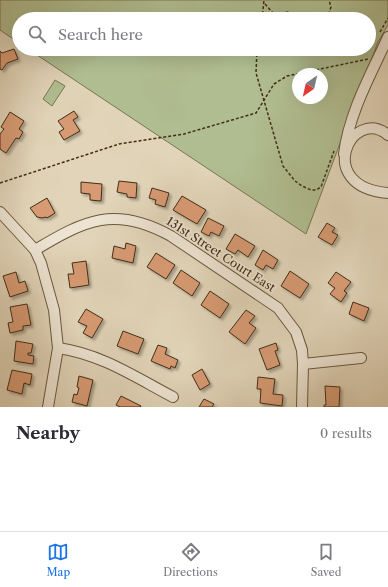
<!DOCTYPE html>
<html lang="en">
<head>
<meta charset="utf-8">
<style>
	body { margin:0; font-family:"Libre Caslon Text",serif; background:#f7f7f7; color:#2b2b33 }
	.compass { position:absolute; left:292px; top:68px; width:36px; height:36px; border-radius:50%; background:#fff; box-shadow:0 4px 16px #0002; rotate:214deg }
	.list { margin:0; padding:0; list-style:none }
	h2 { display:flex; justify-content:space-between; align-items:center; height:52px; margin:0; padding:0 16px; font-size:17px }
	h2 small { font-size:13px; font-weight:400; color:#7c7c81 }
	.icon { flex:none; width:22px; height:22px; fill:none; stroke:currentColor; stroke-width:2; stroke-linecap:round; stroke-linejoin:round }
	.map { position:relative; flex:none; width:388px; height:407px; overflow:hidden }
	.search { position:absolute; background:#fff; box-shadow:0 4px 16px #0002; left:12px; right:12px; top:12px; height:44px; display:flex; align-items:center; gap:10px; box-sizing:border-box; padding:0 14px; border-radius:22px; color:#7c7c81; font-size:15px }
	.sheet { height:124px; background:#fff }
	nav { display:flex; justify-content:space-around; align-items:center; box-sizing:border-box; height:56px; border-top:1px solid #e1e1e2; background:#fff; font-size:11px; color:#7c7c81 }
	nav a { display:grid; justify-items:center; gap:2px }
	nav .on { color:#1a73e8 }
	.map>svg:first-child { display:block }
	.green { fill:#b0bd90; stroke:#797654; fill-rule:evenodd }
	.building { fill:#d79a73; stroke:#422e17; filter:url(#shadow) }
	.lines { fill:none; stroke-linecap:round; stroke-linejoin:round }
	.minor-casing { stroke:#6a583f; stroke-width:12 }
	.path { stroke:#422e17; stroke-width:1.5; stroke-dasharray:3 2; stroke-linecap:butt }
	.minor { stroke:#ece3d1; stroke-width:10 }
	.labels { text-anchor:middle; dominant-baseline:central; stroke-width:3; stroke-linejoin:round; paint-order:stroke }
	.street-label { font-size:12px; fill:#422e17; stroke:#ece3d1 }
</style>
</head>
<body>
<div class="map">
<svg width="388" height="407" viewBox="0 0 388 407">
	<defs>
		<filter id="shadow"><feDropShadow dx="2.5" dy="2.5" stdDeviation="1" flood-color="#0004"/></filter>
	</defs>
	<rect width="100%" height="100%" fill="#e1d4b8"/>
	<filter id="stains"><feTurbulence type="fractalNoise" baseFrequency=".005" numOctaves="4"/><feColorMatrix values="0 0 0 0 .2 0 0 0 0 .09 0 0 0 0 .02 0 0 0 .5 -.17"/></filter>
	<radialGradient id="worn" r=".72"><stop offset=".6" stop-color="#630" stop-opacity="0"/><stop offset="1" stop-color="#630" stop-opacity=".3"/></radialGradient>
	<g class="green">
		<path d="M0,0H388V25L378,42L306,234L28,49H369V19H19V43L0,30ZM298,74H322V98H298Z"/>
		<polygon points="55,80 65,86 52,106 43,99"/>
	</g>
	<g class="building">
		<polygon points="14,49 18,59 7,63 2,70 0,69 0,51 2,53"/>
		<polygon points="74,111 78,117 73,120 80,131 64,140 59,132 64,129 58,121"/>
		<polygon points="10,112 24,121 19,129 23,132 19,139 16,138 6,153 0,149 0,134 4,129 1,127"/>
		<polygon points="119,181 137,183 136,198 127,197 127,194 117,192"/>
		<polygon points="81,182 102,184 101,201 90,200 90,194 81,193"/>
		<polygon points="152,188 169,193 165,207 155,204 156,200 149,198"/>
		<polygon points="182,196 206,210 197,224 173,210"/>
		<polygon points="47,198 55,213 47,218 46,217 42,218 37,217 30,208"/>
		<polygon points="208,218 224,226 219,236 211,232 209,236 201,232"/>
		<polygon points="327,223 335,228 332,232 338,235 332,245 318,237"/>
		<polygon points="235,234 255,246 248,257 238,250 235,254 226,249"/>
		<polygon points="126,243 136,246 133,263 112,258 114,246 125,249"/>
		<polygon points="263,250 278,260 273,269 266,265 263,270 255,265"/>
		<polygon points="156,253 175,265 166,279 147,267"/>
		<polygon points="86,261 89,285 70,288 68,274 74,274 72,263"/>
		<polygon points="181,270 200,283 192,296 173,283"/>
		<polygon points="290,271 309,284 300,298 281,286"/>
		<polygon points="16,272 19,283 25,281 28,291 10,297 3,276"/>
		<polygon points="336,272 351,282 344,291 347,293 341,302 330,294 335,288 328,283"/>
		<polygon points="210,291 229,304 220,318 201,305"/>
		<polygon points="353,302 369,308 364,321 349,314"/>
		<polygon points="27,304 31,325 23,326 23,330 10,333 8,323 13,322 10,307"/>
		<polygon points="86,309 103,319 92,338 83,333 87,326 78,322"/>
		<polygon points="246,310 255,316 249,323 256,328 245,344 229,332"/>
		<polygon points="123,331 144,339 138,354 117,346"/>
		<polygon points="16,341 33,344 31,353 28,353 28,355 34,356 33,364 14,361"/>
		<polygon points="276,343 278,350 275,351 280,365 267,370 259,349"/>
		<polygon points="158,345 167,348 165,354 178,360 175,368 171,366 170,369 151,361"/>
		<polygon points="202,369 210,384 200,390 192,375"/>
		<polygon points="12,370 32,374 30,385 24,383 22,394 7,390"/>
		<polygon points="79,376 93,380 87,406 72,402 74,394 77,395 79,388 77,387"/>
		<polygon points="258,377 275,379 273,394 283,395 282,406 260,403 261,389 257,389"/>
		<polygon points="325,386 340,387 339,407 324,407 324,405 326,405"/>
		<polygon points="121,396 141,406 140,407 120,407 116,405"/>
		<polygon points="204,399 214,404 212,407 199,407"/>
	</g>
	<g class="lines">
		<g class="minor-casing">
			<g id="minor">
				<path d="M388,135C351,105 313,187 388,193"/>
				<path d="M344,154C349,113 371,74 388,37"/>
				<polyline points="0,212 35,250 41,263 54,310 58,348 48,407"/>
				<path d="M35,250C85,220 115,205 171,236L278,308L296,332L302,350L303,364L361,358"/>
				<path d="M58,348C101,354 135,377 173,397"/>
				<polyline points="302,407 303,364"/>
			</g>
		</g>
		<g class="path">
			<polyline points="265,4 274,14 289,12 303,19"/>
			<polyline points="262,19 264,0"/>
			<polyline points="327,19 331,7 329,0"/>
			<polyline points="380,32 388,18"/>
			<polyline points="257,49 256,73 283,166 295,181 302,186 311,190 316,190 321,187 334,151"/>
			<polyline points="0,183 119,144 184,134 256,113 274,84 287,76 368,59"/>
		</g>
		<use href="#minor" class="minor"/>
	</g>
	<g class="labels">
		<g class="street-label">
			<text transform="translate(221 254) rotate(33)">131st Street Court East</text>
		</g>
	</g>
	<rect width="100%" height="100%" filter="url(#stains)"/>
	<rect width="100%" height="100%" fill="url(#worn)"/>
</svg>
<svg class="compass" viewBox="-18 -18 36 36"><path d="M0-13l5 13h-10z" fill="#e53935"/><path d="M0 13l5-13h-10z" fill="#7c7c81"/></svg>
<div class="search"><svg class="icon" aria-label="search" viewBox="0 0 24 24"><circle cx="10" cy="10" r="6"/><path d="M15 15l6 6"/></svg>Search here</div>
</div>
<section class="sheet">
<h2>Nearby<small>0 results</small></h2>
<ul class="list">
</ul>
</section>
<nav>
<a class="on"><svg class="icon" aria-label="map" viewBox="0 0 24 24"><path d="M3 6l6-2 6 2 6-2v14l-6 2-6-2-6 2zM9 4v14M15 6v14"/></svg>Map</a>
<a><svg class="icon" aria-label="directions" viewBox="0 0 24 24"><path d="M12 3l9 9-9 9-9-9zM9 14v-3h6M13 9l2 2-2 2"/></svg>Directions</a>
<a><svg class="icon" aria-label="saved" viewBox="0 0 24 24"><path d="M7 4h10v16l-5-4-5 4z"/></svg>Saved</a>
</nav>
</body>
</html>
